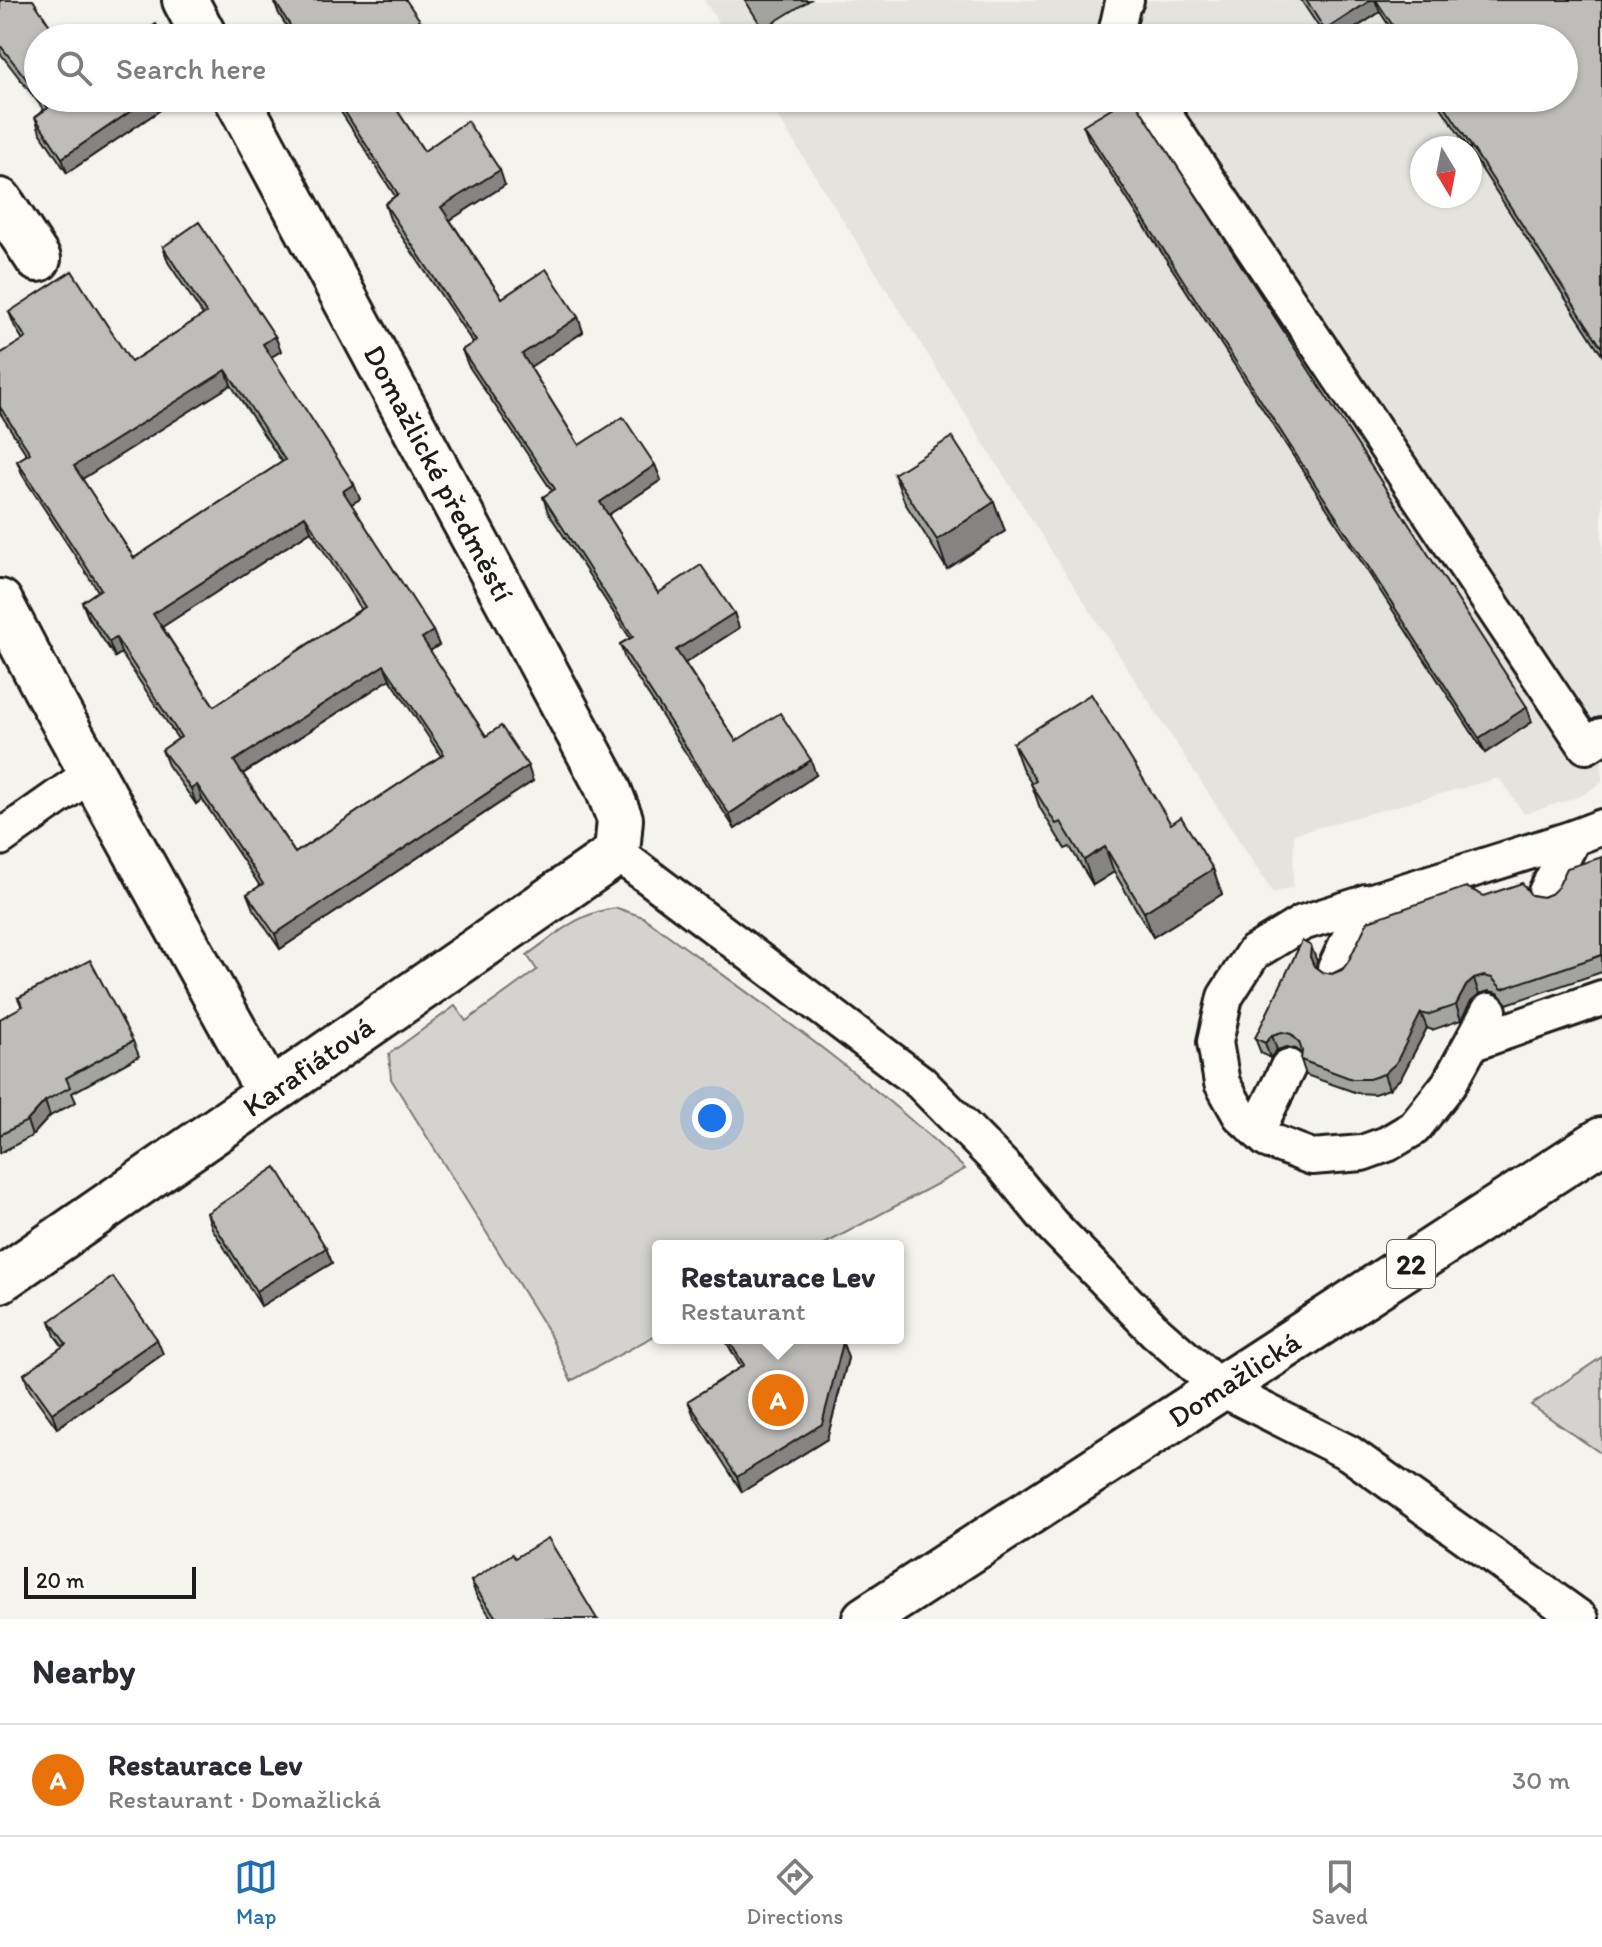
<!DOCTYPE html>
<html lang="en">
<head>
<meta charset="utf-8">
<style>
	body { margin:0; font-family:Itim,sans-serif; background:#f2f2f3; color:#2b2b33 }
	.compass { position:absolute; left:1410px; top:136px; width:72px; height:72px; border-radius:50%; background:#fff; box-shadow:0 2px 6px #0004; rotate:170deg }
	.scale { position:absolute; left:24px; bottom:20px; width:172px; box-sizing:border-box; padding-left:8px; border:4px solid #1c1c1c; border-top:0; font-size:22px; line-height:28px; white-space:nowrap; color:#1c1c1c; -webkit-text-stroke:6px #fdfcf7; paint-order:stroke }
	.you { position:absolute; left:712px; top:1118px; width:28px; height:28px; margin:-20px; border:6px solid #fff; border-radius:50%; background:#1a73e8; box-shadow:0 0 0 12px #1a73e833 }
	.badge { display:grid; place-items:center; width:52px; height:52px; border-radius:50%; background:#1f6fb2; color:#fff; font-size:26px; font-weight:700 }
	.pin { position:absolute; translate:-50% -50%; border:4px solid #fff; box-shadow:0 2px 8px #0006 }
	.popup { position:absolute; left:652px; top:1240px; width:252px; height:104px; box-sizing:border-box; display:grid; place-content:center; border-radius:8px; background:#fff; filter:drop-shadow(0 2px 6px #0005); font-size:26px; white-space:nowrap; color:#7c7c81 }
	.popup b { font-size:30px; color:#2b2b33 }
	.popup::after { content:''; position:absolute; left:50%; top:100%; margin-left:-16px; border:16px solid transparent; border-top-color:#fff }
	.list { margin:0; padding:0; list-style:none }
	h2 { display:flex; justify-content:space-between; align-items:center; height:104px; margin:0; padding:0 32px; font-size:34px }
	h2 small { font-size:26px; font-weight:400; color:#7c7c81 }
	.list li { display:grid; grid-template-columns:52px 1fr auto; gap:24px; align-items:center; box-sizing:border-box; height:112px; padding:0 32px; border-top:2px solid #e1e1e2 }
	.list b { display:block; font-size:30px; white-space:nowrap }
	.list p { margin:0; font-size:26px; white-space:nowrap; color:#7c7c81 }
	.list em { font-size:26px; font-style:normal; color:#7c7c81 }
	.icon { flex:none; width:44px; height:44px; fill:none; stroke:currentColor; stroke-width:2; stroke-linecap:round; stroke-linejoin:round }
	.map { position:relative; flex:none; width:1602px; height:1619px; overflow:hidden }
	.search { position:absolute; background:#fff; box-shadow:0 2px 6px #0004; left:24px; right:24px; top:24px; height:88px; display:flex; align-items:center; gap:20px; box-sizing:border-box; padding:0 28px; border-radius:44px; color:#7c7c81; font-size:30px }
	.sheet { height:216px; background:#fff }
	nav { display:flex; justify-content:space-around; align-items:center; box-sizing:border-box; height:112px; border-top:2px solid #e1e1e2; background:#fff; font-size:22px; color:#7c7c81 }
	nav a { display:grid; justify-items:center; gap:4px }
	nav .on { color:#1f6fb2 }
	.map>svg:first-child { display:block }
	.built { fill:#e4e3de; fill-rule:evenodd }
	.green { fill:#d4d3cf; stroke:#787876; stroke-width:2 }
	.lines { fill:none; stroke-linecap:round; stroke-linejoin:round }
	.service-casing { stroke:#1c1c1c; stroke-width:40 }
	.minor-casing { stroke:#1c1c1c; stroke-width:50 }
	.primary-casing { stroke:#1c1c1c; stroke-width:50 }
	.service { stroke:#fdfcf7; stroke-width:34 }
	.minor { stroke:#fdfcf7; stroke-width:44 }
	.primary { stroke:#fdfcf7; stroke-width:44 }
	.wall { fill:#a3a3a0; stroke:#1c1c1c; stroke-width:2; fill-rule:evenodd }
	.shaded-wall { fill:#858482; stroke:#1c1c1c; stroke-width:2 }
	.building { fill:#bebdba; stroke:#1c1c1c; stroke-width:2; fill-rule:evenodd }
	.labels { text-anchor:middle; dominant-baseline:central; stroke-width:8; stroke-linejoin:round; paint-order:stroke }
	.shield { fill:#fdfcf7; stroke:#605f5e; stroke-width:2 }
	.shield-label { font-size:28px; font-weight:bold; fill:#1c1c1c }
	.street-label { font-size:30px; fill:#1c1c1c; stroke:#fdfcf7 }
</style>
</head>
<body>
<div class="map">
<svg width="1602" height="1619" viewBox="0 0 1602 1619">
	<rect width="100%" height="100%" fill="#f4f3ee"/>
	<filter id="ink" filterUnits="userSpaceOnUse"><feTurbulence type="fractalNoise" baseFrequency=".0125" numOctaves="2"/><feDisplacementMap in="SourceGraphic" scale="16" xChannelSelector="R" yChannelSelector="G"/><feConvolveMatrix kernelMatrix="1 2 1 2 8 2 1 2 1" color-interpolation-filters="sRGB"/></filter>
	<g filter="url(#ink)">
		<path class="built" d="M704,0H1602V782L1581,796L1524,814L1499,778L1294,834L1293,887L1273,893L1054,555L766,98H1564V38H728ZM1422,148H1470V196H1422Z"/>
		<g class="green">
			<path d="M617,908L643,917C753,997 866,1074 965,1169L821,1246H658V1334L571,1381L549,1333L391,1079L389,1054L455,1006L466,1021L537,970L527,955C557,934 579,912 617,908Z"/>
			<polygon points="1602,1357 1602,1454 1531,1405"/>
		</g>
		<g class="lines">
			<g class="service-casing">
				<g id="service">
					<polyline points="1115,38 1123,2 1126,0"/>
					<polyline points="1153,98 1586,746 1602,736"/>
					<polyline points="0,838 92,773"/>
					<polyline points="617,853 920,1082 1005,1168 1051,1224 1155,1331 1220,1388 1349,1453 1581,1619"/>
					<polyline points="1546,892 1573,838"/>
					<polyline points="1335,969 1366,902"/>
					<polyline points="1489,1011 1449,1084 1414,1128 1387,1144 1362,1153 1312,1157 1267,1140 1240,1115 1222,1083 1215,1042 1225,997 1253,953 1302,923 1573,838 1602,827"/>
					<polyline points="1473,1043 1602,998"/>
					<polyline points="1257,1131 1288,1067"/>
				</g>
			</g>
			<g class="minor-casing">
				<g id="minor">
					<polyline points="185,0 205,38"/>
					<polyline points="0,201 38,259"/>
					<polyline points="0,602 45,688 269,1093"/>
					<polyline points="0,1280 617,853 620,819 606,784 237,98"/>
				</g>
			</g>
			<g class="primary-casing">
				<polyline id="primary" points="865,1619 1602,1140"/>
			</g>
			<use href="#service" class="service"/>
			<use href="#minor" class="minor"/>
			<use href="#primary" class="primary"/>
		</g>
		<g class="wall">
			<polygon points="0,0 38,38 38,98 178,98 67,173 40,132 35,117 44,110 0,53"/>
			<polygon points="273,0 426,37 294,38 279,14"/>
			<polygon points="745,0 810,0 763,29"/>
			<polygon points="1301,0 1602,0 1602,355 1470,151 1470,148 1468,148 1435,98 1564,98 1564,38 1397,38 1380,12 1340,38 1326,38"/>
			<polygon points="332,98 389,98 424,151 505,185 450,220 502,298 578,317 583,332 530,367 579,445 655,465 661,480 608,515 658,593 734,613 739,628 685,663 736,741 816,775 735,829 625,659 620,644 630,638 548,512 543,497 552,491 468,365 462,350 473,343 390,219 385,204 395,196"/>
			<polygon points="1083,125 1532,722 1485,753 1089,140"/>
			<path d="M163,247L275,336L281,351L271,357L360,499L351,504L439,645L430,651L486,736L533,781L280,949L253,909L247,894L260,886L202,799L196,804L168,765L162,750L178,739L121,653L115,657L88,617L82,602L98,591L23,476L17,461L27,455L0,413V354L23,340L15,327L9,312L131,362L203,315L168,262ZM231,385L282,462L134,558L82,479ZM311,531L361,609L214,706L162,627ZM390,679L441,756L295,853L243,774Z"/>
			<polygon points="894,474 994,502 1005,531 947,569 905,503"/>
			<polygon points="1013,743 1171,824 1213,869 1222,894 1153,937 1114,872 1093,885 1070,847 1065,849 1040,808 1031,783 1022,768"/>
			<polygon points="1602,857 1602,972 1507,1004 1498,993 1489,991 1479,994 1471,1001 1461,1020 1432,1030 1427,1028 1401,1078 1389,1089 1374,1094 1357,1093 1306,1075 1301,1060 1302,1054 1296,1049 1287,1047 1277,1050 1270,1058 1261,1053 1255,1038 1317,961 1316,968 1322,972 1332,974 1484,896 1531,895 1543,897 1551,894"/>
			<polygon points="18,998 133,1041 139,1056 72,1093 76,1102 50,1116 32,1136 0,1153 0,1019 22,1007"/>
			<polygon points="207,1213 326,1248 332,1263 261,1306 212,1228"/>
			<polygon points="50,1321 163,1354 57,1428 29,1389 24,1374 63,1347 55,1336"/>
			<polygon points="724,1338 840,1338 848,1358 827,1439 742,1492 694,1416 688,1401 741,1367"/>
			<polygon points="515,1558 597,1619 492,1619 476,1595 471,1581"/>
		</g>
		<g class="shaded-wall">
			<polygon points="1371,0 1375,0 1380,12 1340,38 1328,38 1325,30"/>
			<polygon points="421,22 426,37 398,38"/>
			<polygon points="150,98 178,98 67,173 62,158"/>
			<polygon points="500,170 505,185 447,222 441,207"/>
			<polygon points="578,317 583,332 527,369 522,354"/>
			<polygon points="275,336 281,351 268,359 263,344"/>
			<polygon points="226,370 231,385 79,481 74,466"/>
			<polygon points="655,465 661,480 605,517 600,502"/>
			<polygon points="354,484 360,499 348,506 343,491"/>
			<polygon points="994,502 1005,531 947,569 937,540"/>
			<polygon points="305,516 311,531 159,629 153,614"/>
			<polygon points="734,613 739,628 682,665 676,650"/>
			<polygon points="433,631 439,645 427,653 422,638"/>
			<polygon points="116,638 121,653 115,657 109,642"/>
			<polygon points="384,665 390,679 239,776 234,761"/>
			<polygon points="1527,707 1532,722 1485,753 1479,738"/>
			<polygon points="811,760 816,775 735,829 729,814"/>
			<polygon points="528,766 533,781 280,949 275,934"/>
			<polygon points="197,785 202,799 196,804 191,789"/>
			<polygon points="1105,847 1114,872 1093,885 1084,860"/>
			<polygon points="1213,869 1222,894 1153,937 1144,912"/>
			<polygon points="1311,946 1317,961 1315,972 1310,957"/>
			<polygon points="1474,979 1479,994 1471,1001 1461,1020 1456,1005 1466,986"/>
			<polygon points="1421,1013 1427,1028 1401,1078 1389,1089 1384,1074"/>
			<polygon points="1272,1035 1277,1050 1270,1058 1265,1043"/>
			<polygon points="45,1101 50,1116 32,1136 27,1121"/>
			<polygon points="326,1248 332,1263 261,1306 256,1291"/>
			<polygon points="157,1339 163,1354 57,1428 52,1413"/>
			<polygon points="843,1343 848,1358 827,1439 742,1492 737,1477"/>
		</g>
		<g class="building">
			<polygon points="0,0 33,0 58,38 38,38 38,94 0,45"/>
			<polygon points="274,0 406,0 421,22 398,38 298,38"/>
			<polygon points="1306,0 1371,0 1325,30"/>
			<polygon points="1376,0 1602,0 1602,348 1440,98 1564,98 1564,38 1401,38"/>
			<polygon points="156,24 165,38 136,38"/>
			<polygon points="41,98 150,98 62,158 35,117 48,108"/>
			<polygon points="336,98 389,98 424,151 467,121 500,170 441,207 502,298 546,269 578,317 522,354 579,445 623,417 655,465 600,502 658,593 701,565 734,613 676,650 736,741 780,713 811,760 729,814 620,644 633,637 543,497 555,489 462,350 476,341 385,204 398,194"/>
			<polygon points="1128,98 1133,98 1527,707 1479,738 1083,125"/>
			<path d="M199,222L275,336L263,344L354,484L343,491L433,631L422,638L486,736L501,726L528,766L275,934L247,894L263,884L197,785L191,789L162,750L181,737L116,638L109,642L82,602L101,589L17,461L30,453L0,407V354L26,338L9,312L72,271L131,362L206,313L163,247ZM226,370L285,460L134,558L74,466ZM305,516L365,607L214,706L153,614ZM384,665L444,754L295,853L234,761Z"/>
			<polygon points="952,437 994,502 937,540 894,474"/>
			<polygon points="1091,694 1171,824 1181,817 1213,869 1144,912 1105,847 1084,860 1061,822 1056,824 1031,784 1036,781 1013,743"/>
			<polygon points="1602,857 1602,955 1502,989 1492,978 1484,976 1474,979 1466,986 1456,1005 1427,1015 1421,1013 1396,1063 1384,1074 1369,1079 1352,1079 1301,1060 1302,1051 1299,1042 1291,1034 1282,1032 1272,1035 1265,1043 1255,1038 1302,941 1311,946 1310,957 1314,966 1322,972 1332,974 1342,970 1348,962 1368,921 1466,887 1484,896 1522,883 1531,895 1543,897 1551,894 1558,887 1567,868"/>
			<polygon points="90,960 133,1041 66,1078 70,1087 45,1101 27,1121 0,1135 0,1019 23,1006 18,998"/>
			<polygon points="276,1167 326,1248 256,1291 207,1213"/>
			<polygon points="113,1277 157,1339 52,1413 24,1374 66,1344 50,1321"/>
			<polygon points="727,1338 840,1338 843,1343 822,1424 737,1477 688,1401 744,1365"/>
			<polygon points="548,1538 597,1619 497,1619 471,1581 512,1554 515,1558"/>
		</g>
	</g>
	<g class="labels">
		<rect class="shield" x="1387" y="1240" width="48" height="48" rx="6"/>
		<g class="shield-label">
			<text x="1411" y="1264">22</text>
		</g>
		<g class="street-label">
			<text transform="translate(439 473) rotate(62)">Domažlické předměstí</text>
			<text transform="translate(308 1066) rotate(-35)">Karafiátová</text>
			<text transform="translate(1234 1379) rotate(-33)">Domažlická</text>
		</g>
	</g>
</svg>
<svg class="compass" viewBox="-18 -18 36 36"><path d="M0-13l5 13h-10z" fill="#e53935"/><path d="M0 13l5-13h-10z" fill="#7c7c81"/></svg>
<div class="scale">20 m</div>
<div class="you"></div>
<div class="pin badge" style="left:778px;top:1400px;background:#e8710a">A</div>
<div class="popup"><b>Restaurace Lev</b>Restaurant</div>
<div class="search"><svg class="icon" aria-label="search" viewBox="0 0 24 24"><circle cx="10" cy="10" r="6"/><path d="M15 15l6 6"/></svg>Search here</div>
</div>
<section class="sheet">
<h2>Nearby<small></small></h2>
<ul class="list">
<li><span class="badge" style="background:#e8710a">A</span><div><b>Restaurace Lev</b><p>Restaurant · Domažlická</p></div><em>30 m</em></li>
</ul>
</section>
<nav>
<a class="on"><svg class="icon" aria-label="map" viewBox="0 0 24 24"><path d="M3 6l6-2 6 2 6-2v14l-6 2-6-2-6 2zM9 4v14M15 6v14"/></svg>Map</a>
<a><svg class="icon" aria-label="directions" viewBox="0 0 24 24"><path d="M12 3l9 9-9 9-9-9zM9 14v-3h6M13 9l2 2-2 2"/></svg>Directions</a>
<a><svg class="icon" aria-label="saved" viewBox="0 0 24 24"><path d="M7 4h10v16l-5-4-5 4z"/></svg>Saved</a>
</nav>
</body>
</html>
